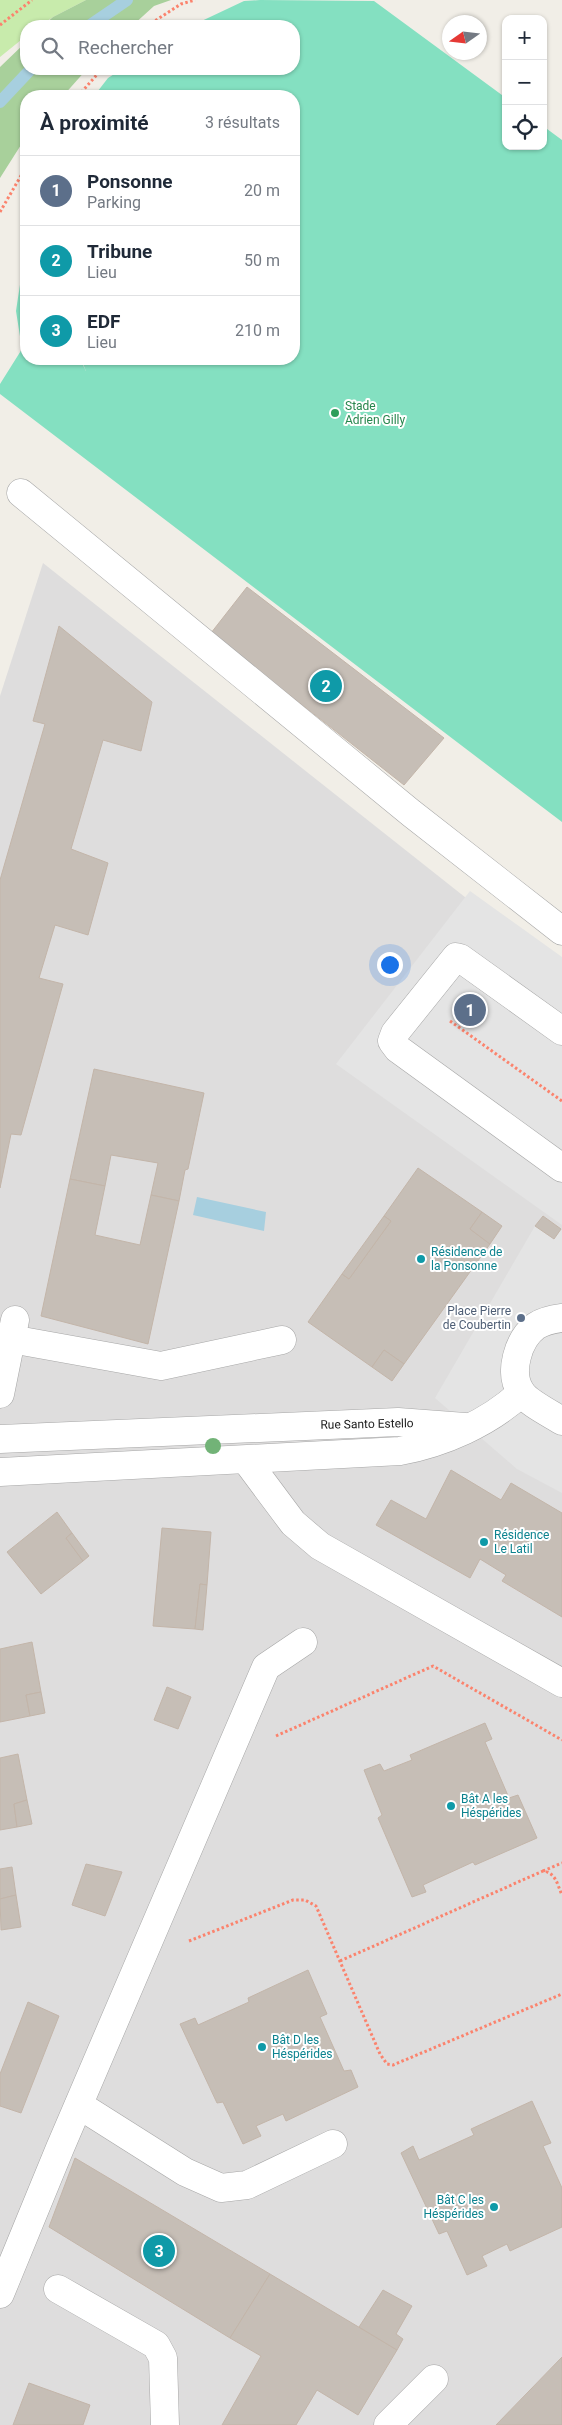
<!DOCTYPE html>
<html lang="fr">
<head>
<meta charset="utf-8">
<style>
	body { margin:0; font-family:Roboto,sans-serif; background:#f6f6f7; color:#1f2937 }
	.controls { position:absolute; right:15px; top:15px; display:grid; overflow:hidden; border-radius:10px; box-shadow:0 1px 4px #0004 }
	.controls button { width:45px; height:45px; display:grid; place-items:center; padding:0; border:0; border-bottom:1px solid #e0e1e3; background:#fff; color:#1f2937; font:25px sans-serif }
	.compass { position:absolute; left:442px; top:15px; width:45px; height:45px; border-radius:50%; background:#fff; box-shadow:0 1px 4px #0004; rotate:256deg }
	.you { position:absolute; left:389px; top:964px; width:18px; height:18px; margin:-12px; border:4px solid #fff; border-radius:50%; background:#1a73e8; box-shadow:0 0 0 8px #1a73e833 }
	.badge { display:grid; place-items:center; width:32px; height:32px; border-radius:50%; background:#0f766e; color:#fff; font-size:16px; font-weight:700 }
	.pin { position:absolute; translate:-50% -50%; border:2px solid #fff; box-shadow:0 1px 5px #0006 }
	.list { margin:0; padding:0; list-style:none }
	h2 { display:flex; justify-content:space-between; align-items:center; height:65px; margin:0; padding:0 20px; font-size:21px }
	h2 small { font-size:16px; font-weight:400; color:#747a83 }
	.list li { display:grid; grid-template-columns:32px 1fr auto; gap:15px; align-items:center; box-sizing:border-box; height:70px; padding:0 20px; border-top:1px solid #e0e1e3 }
	.list b { display:block; font-size:19px; white-space:nowrap }
	.list p { margin:0; font-size:16px; white-space:nowrap; color:#747a83 }
	.list em { font-size:16px; font-style:normal; color:#747a83 }
	.icon { flex:none; width:28px; height:28px; fill:none; stroke:currentColor; stroke-width:2; stroke-linecap:round; stroke-linejoin:round }
	.map { position:relative; flex:none; width:562px; height:2425px; overflow:hidden }
	.search { position:absolute; background:#fff; box-shadow:0 1px 4px #0004; left:20px; top:20px; width:280px; height:55px; display:flex; align-items:center; gap:12px; box-sizing:border-box; padding:0 18px; border-radius:20px; color:#747a83; font-size:19px }
	.panel { position:absolute; background:#fff; box-shadow:0 1px 4px #0004; left:20px; top:90px; width:280px; height:275px; border-radius:20px }
	.map>svg:first-child { display:block }
	.residential { fill:#dedddd }
	.grass { fill:#c8ebac }
	.forest { fill:#a8d09b }
	.pitch { fill:#84e0c1 }
	.parking { fill:#e4e4e4 }
	.water { fill:#a7cfdf }
	.lines { fill:none; stroke-linecap:round; stroke-linejoin:round }
	.stream { stroke:#a7cfdf; stroke-width:12 }
	.building { fill:#c6beb6; stroke:#c3b5a9 }
	.minor-casing { stroke:#a7a7a7; stroke-width:29 }
	.path { stroke:#fb836d; stroke-width:3; stroke-dasharray:2.5 2.5; stroke-linecap:butt }
	.minor { stroke:#fff; stroke-width:28 }
	.tree { fill:#72b377 }
	.leisure-dot { fill:#2e9e5b; stroke:#fff; stroke-width:2 }
	.culture-dot { fill:#0f9aa8; stroke:#fff; stroke-width:2 }
	.service-dot { fill:#5c6f8a; stroke:#fff; stroke-width:2 }
	.labels { text-anchor:middle; dominant-baseline:central; stroke-width:4; stroke-linejoin:round; paint-order:stroke }
	.leisure-label { font-size:12px; fill:#27864d; stroke:#fff; text-anchor:start }
	.culture-label { font-size:12px; fill:#0d838f; stroke:#fff; text-anchor:start }
	.service-label { font-size:12px; fill:#4e5e75; stroke:#fff; text-anchor:end }
	.street-label { font-size:12px; fill:#202020; stroke:#fff }
</style>
</head>
<body>
<div class="map">
<svg width="562" height="2425" viewBox="0 0 562 2425">
	<rect width="100%" height="100%" fill="#f1eee7"/>
	<polygon class="residential" points="43,563 562,974 562,2425 0,2425 0,696"/>
	<polygon class="grass" points="0,0 86,0 53,17 40,26 26,26 26,36 0,57"/>
	<g class="forest">
		<polygon points="86,0 171,0 154,6 132,26 43,26 53,17"/>
		<polygon points="26,42 26,69 87,69 63,96 26,96 26,137 0,178 0,67"/>
	</g>
	<polygon class="pitch" points="260,0 374,1 506,98 506,146 543,146 543,126 562,140 562,822 0,394 0,384 22,349 16,311 26,245 26,359 80,359 86,371 81,359 294,359 294,96 94,96 108,78 122,69 294,69 294,26 191,26 244,1"/>
	<g class="parking">
		<polygon points="470,891 562,957 562,1225 336,1064"/>
		<polygon points="535,1226 554,1239 562,1229 562,1493 517,1469 435,1398"/>
	</g>
	<polygon class="water" points="197,1197 266,1212 264,1231 193,1215"/>
	<g class="lines">
		<g class="stream">
			<polyline points="89,26 127,0"/>
			<polyline points="0,102 31,69"/>
		</g>
	</g>
	<g class="building">
		<polygon points="247,587 444,738 404,785 211,633"/>
		<polygon points="59,626 152,702 141,751 103,740 71,849 108,863 88,935 55,925 39,978 63,984 21,1135 11,1134 0,1188 0,880 45,724 33,721"/>
		<polygon points="94,1069 204,1093 188,1169 185,1170 179,1201 151,1195 158,1163 111,1155 105,1186 70,1179"/>
		<polygon points="418,1168 482,1212 470,1229 490,1244 404,1364 384,1350 372,1367 308,1322 342,1274 349,1279 391,1221 384,1216"/>
		<polygon points="70,1179 105,1186 95,1235 140,1245 151,1195 179,1201 148,1344 41,1316"/>
		<polygon points="482,1212 502,1226 490,1244 470,1229"/>
		<polygon points="384,1216 391,1221 349,1279 342,1274"/>
		<polygon points="543,1216 561,1229 554,1239 535,1226"/>
		<polygon points="384,1350 404,1364 392,1381 372,1367"/>
		<polygon points="451,1470 501,1500 511,1483 562,1513 562,1617 502,1581 506,1575 480,1559 470,1578 376,1525 391,1500 426,1519"/>
		<polygon points="57,1512 72,1533 66,1538 83,1561 41,1594 7,1552"/>
		<polygon points="162,1528 211,1532 207,1585 200,1584 195,1629 153,1626"/>
		<polygon points="72,1533 89,1556 83,1561 66,1538"/>
		<polygon points="200,1584 207,1585 203,1630 195,1629"/>
		<polygon points="32,1642 41,1692 26,1695 30,1716 0,1722 0,1649"/>
		<polygon points="167,1687 191,1697 178,1729 154,1720"/>
		<polygon points="41,1692 45,1713 30,1716 26,1695"/>
		<polygon points="485,1723 492,1739 485,1742 509,1798 518,1795 537,1838 475,1865 473,1862 423,1885 426,1892 412,1897 378,1818 382,1815 364,1770 380,1764 384,1771 412,1760 410,1755"/>
		<polygon points="18,1754 27,1800 14,1804 17,1827 0,1830 0,1758"/>
		<polygon points="27,1800 32,1824 17,1827 14,1804"/>
		<polygon points="86,1864 122,1872 105,1916 72,1905"/>
		<polygon points="12,1867 16,1895 0,1899 0,1869"/>
		<polygon points="16,1895 21,1927 1,1930 0,1899"/>
		<polygon points="308,1970 327,2014 320,2017 344,2071 351,2070 358,2087 286,2121 283,2114 256,2126 261,2136 243,2144 223,2102 217,2103 180,2024 195,2018 198,2025 249,2002 248,1998"/>
		<polygon points="28,2002 59,2016 21,2113 0,2106 0,2074"/>
		<polygon points="532,2101 551,2143 543,2146 562,2188 562,2227 510,2251 507,2244 482,2256 487,2266 467,2275 447,2231 439,2234 401,2153 413,2146 419,2160 474,2135 471,2129"/>
		<polygon points="75,2158 270,2274 230,2338 49,2227"/>
		<polygon points="270,2274 397,2350 358,2415 317,2390 296,2425 222,2425 261,2356 230,2338"/>
		<polygon points="383,2290 412,2306 396,2334 403,2339 397,2350 359,2327"/>
		<polygon points="562,2357 562,2425 496,2425"/>
		<polygon points="29,2383 90,2405 83,2425 13,2425"/>
	</g>
	<g class="lines">
		<g class="minor-casing">
			<g id="minor">
				<polyline points="21,493 411,813 562,931"/>
				<polyline points="562,1031 460,958 456,957 395,1033 392,1041 398,1049 562,1168"/>
				<path d="M562,1318C554,1319 544,1321 536,1326C518,1339 508,1373 521,1392C527,1402 551,1414 562,1421"/>
				<polyline points="11,1339 161,1366 282,1340"/>
				<polyline points="0,1394 15,1320"/>
				<polyline points="0,1439 398,1422 465,1427"/>
				<polyline points="246,1460 293,1523 320,1546 562,1683"/>
				<path d="M0,1472L400,1451C443,1443 489,1423 521,1393"/>
				<polyline points="79,2105 185,2172 221,2188 247,2185 333,2144"/>
				<polyline points="58,2289 156,2345 163,2358 165,2425"/>
				<polyline points="0,2294 60,2148 266,1667 303,1642"/>
				<polyline points="388,2425 434,2379"/>
			</g>
		</g>
		<g class="path">
			<polyline points="0,25 32,0"/>
			<polyline points="147,26 181,4 195,0"/>
			<polyline points="78,96 102,69"/>
			<polyline points="0,212 26,167"/>
			<polyline points="450,1021 562,1101"/>
			<polyline points="276,1736 433,1666 562,1740"/>
			<polyline points="543,1871 562,1863"/>
			<polyline points="189,1941 293,1900 305,1900 316,1906 380,2054 387,2064 393,2065 562,1994"/>
			<path d="M340,1961L543,1871C556,1873 557,1884 562,1895"/>
		</g>
		<use href="#minor" class="minor"/>
	</g>
	<circle class="tree" cx="213" cy="1446" r="8"/>
	<circle class="leisure-dot" cx="335" cy="413" r="5"/>
	<g class="culture-dot">
		<circle cx="421" cy="1259" r="5"/>
		<circle cx="484" cy="1542" r="5"/>
		<circle cx="451" cy="1806" r="5"/>
		<circle cx="262" cy="2047" r="5"/>
		<circle cx="494" cy="2207" r="5"/>
	</g>
	<circle class="service-dot" cx="521" cy="1318" r="5"/>
	<g class="labels">
		<g class="leisure-label">
			<text x="345" y="406">Stade<tspan x="345" dy="14">Adrien Gilly</tspan></text>
		</g>
		<g class="culture-label">
			<text x="431" y="1252">Résidence de<tspan x="431" dy="14">la Ponsonne</tspan></text>
			<text x="494" y="1535">Résidence<tspan x="494" dy="14">Le Latil</tspan></text>
			<text x="461" y="1799">Bât A les<tspan x="461" dy="14">Héspérides</tspan></text>
			<text x="272" y="2040">Bât D les<tspan x="272" dy="14">Héspérides</tspan></text>
			<text x="484" y="2200" text-anchor="end">Bât C les<tspan x="484" dy="14">Héspérides</tspan></text>
		</g>
		<g class="service-label">
			<text x="511" y="1311">Place Pierre<tspan x="511" dy="14">de Coubertin</tspan></text>
		</g>
		<g class="street-label">
			<text transform="translate(367 1424) rotate(-1)">Rue Santo Estello</text>
		</g>
	</g>
</svg>
<div class="controls">
<button>+</button>
<button>−</button>
<button><svg class="icon" aria-label="locate" viewBox="0 0 24 24"><circle cx="12" cy="12" r="6"/><path d="M12 2v4M12 18v4M2 12h4M18 12h4"/></svg></button>
</div>
<svg class="compass" viewBox="-18 -18 36 36"><path d="M0-13l5 13h-10z" fill="#e53935"/><path d="M0 13l5-13h-10z" fill="#747a83"/></svg>
<div class="you"></div>
<div class="pin badge" style="left:470px;top:1010px;background:#5c6f8a">1</div>
<div class="pin badge" style="left:326px;top:686px;background:#0f9aa8">2</div>
<div class="pin badge" style="left:159px;top:2251px;background:#0f9aa8">3</div>
<div class="search"><svg class="icon" aria-label="search" viewBox="0 0 24 24"><circle cx="10" cy="10" r="6"/><path d="M15 15l6 6"/></svg>Rechercher</div>
<section class="panel">
<h2>À proximité<small>3 résultats</small></h2>
<ul class="list">
<li><span class="badge" style="background:#5c6f8a">1</span><div><b>Ponsonne</b><p>Parking</p></div><em>20 m</em></li>
<li><span class="badge" style="background:#0f9aa8">2</span><div><b>Tribune</b><p>Lieu</p></div><em>50 m</em></li>
<li><span class="badge" style="background:#0f9aa8">3</span><div><b>EDF</b><p>Lieu</p></div><em>210 m</em></li>
</ul>
</section>
</div>
</body>
</html>
